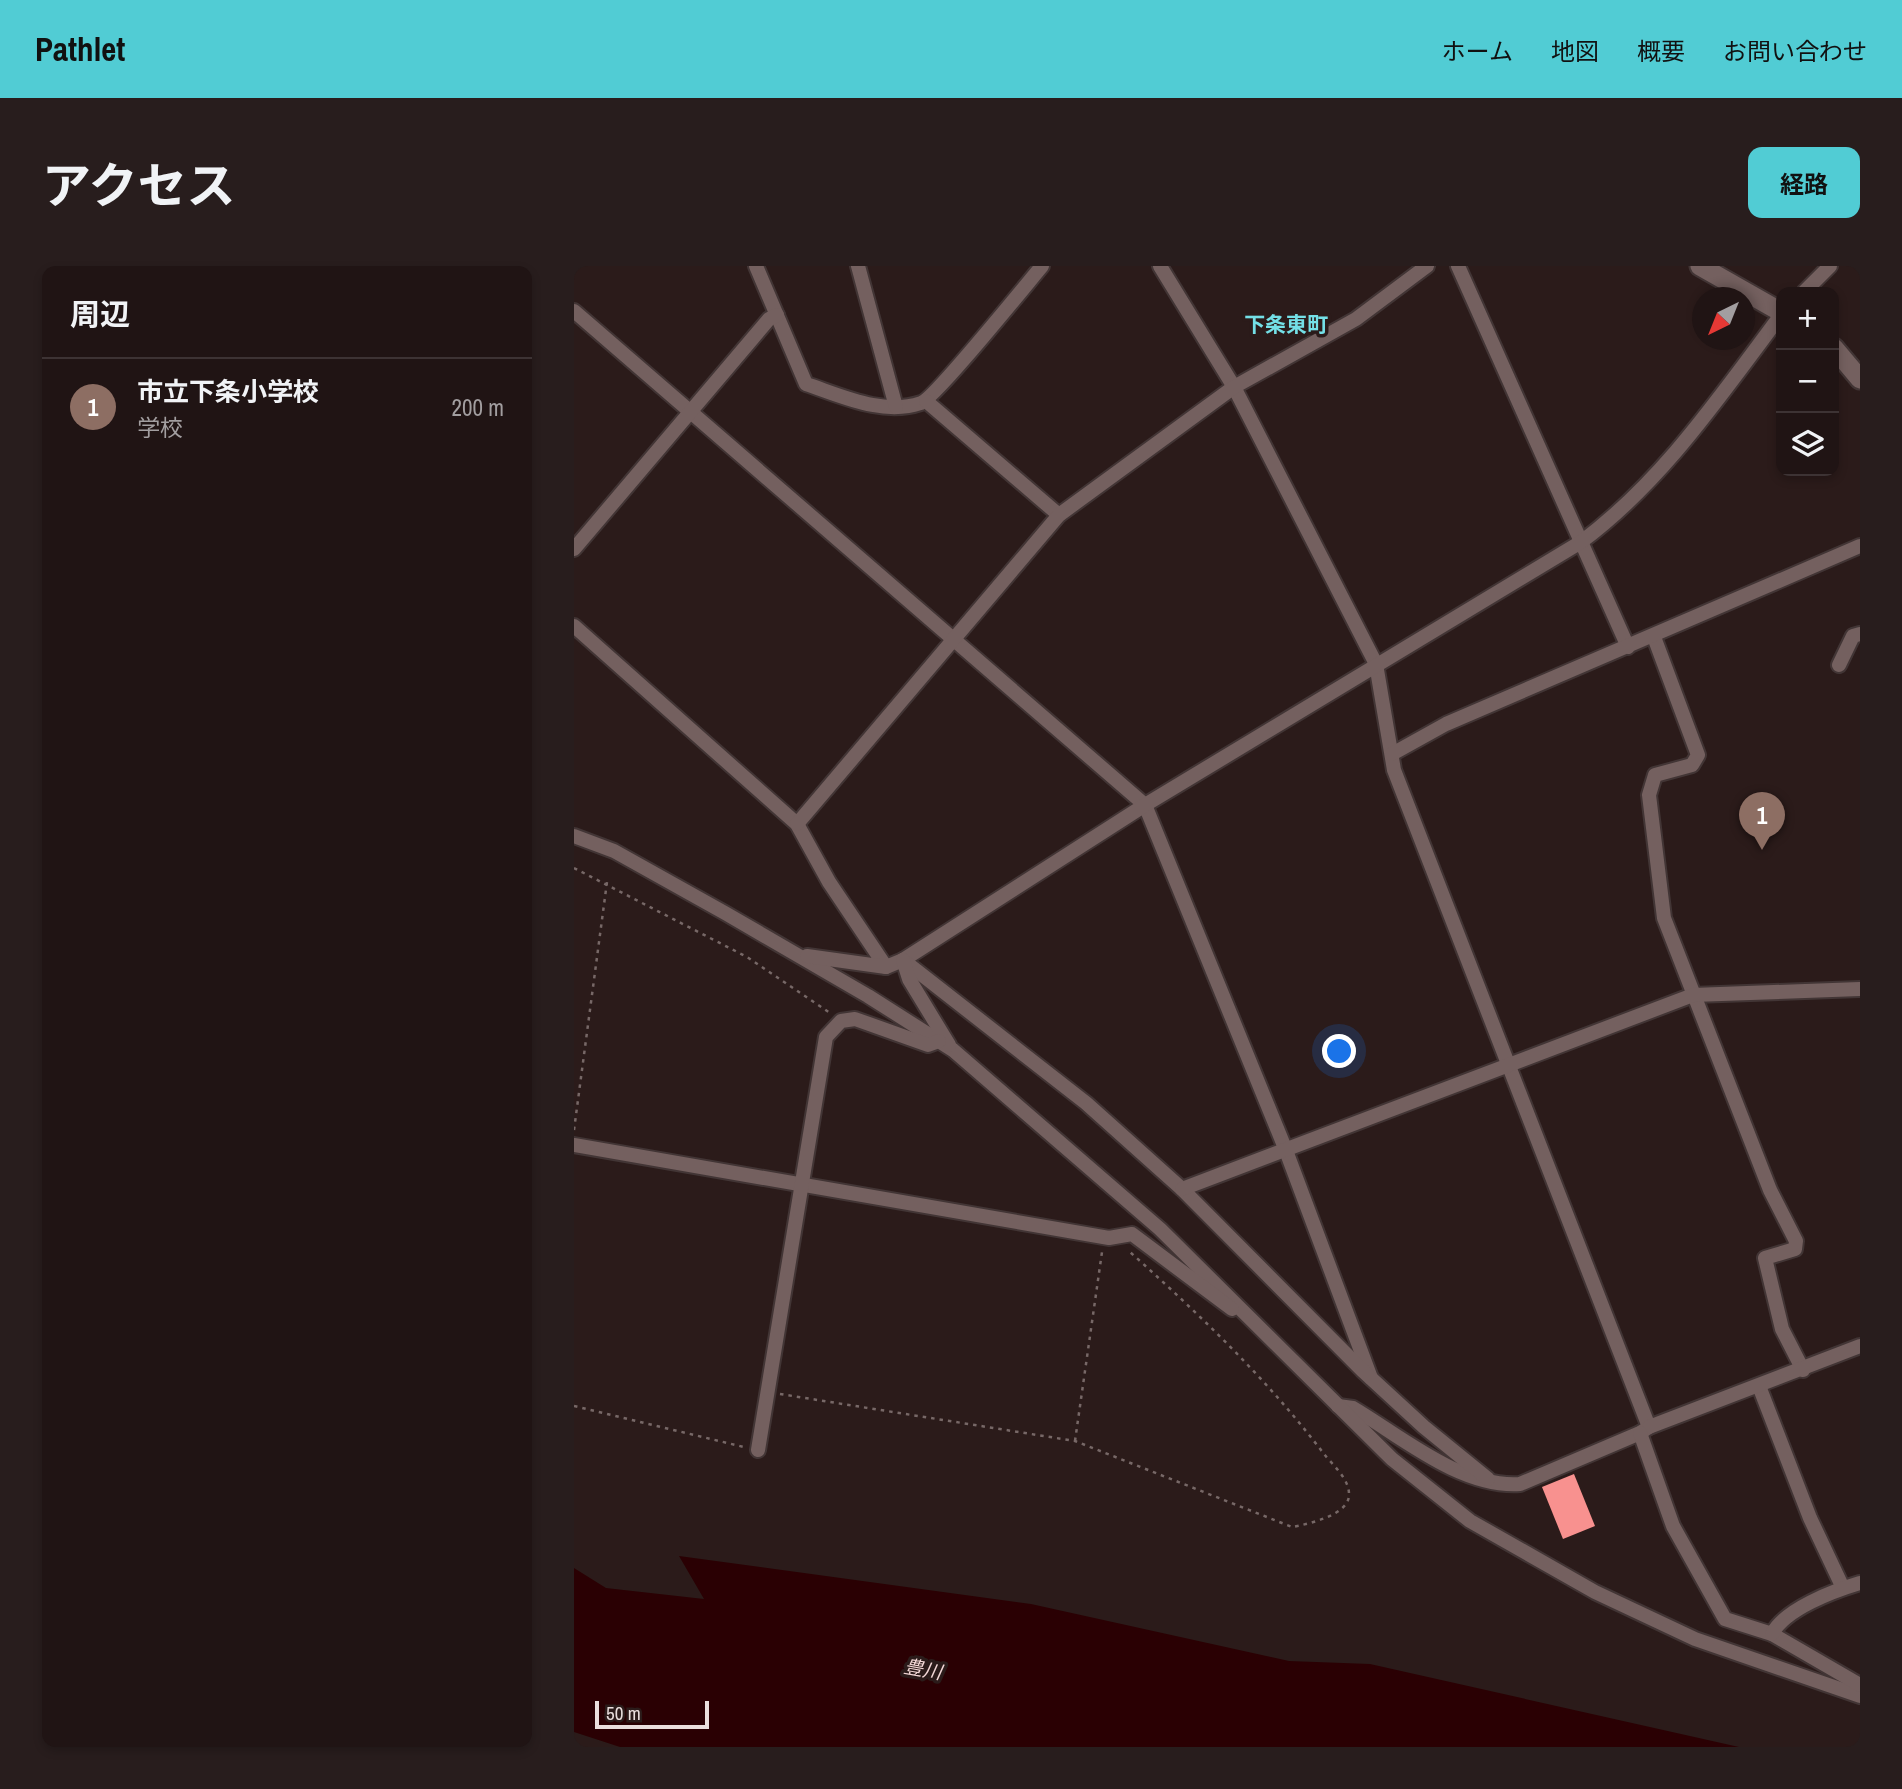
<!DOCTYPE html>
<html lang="ja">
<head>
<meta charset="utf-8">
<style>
	body { margin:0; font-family:"Archivo Narrow","Noto Sans JP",sans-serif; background:#281d1d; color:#f1f3f6 }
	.controls { position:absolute; right:21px; top:21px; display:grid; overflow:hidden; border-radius:14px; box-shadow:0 4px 10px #0003 }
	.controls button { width:63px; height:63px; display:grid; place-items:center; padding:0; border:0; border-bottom:2px solid #3d3334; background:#201414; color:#f1f3f6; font:35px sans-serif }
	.compass { position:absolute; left:1118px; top:21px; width:63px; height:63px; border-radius:50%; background:#201414; box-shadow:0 4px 10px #0003; rotate:223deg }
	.scale { position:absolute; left:21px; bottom:18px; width:114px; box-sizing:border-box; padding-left:7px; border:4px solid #eadedd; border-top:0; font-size:19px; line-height:24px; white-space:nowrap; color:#eadedd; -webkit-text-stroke:5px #2b1b1a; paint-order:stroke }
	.you { position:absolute; left:766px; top:786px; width:24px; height:24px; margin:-18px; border:5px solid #fff; border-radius:50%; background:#1a73e8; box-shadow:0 0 0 10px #1a73e833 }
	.badge { display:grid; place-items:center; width:46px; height:46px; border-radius:50%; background:#51ccd4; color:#fff; font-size:23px; font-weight:700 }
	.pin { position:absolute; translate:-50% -58px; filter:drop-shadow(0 2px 4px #0008) }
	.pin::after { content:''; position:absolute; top:37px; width:24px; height:21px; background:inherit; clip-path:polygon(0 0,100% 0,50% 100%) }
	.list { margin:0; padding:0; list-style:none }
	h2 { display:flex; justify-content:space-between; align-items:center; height:91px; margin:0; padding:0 28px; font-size:30px }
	h2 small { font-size:23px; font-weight:400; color:#a29ea0 }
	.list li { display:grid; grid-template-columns:46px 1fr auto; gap:21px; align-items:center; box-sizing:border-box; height:98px; padding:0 28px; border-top:2px solid #3d3334 }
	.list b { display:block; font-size:26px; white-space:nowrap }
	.list p { margin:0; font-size:23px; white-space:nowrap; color:#a29ea0 }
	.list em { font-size:23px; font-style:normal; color:#a29ea0 }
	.icon { flex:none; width:38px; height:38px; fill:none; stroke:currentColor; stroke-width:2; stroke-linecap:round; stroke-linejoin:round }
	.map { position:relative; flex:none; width:1286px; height:1481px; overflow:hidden; border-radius:14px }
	header { display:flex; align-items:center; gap:42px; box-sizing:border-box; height:98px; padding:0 35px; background:#51ccd4; color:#111 }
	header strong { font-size:33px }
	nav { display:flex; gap:38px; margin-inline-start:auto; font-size:24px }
	.intro { display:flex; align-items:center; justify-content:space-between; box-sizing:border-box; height:168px; padding:0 42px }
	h1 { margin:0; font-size:49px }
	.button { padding:18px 32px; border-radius:14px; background:#51ccd4; color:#111; font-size:24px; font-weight:700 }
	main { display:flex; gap:42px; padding:0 42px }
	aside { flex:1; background:#201414; border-radius:14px; box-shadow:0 4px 10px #0003 }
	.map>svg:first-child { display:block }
	.water { fill:#2a0003 }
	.building { fill:#f8918f }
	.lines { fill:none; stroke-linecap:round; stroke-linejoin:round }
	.street-casing { stroke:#423535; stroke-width:18 }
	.secondary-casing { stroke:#423535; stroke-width:23 }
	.path { stroke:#776867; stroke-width:2.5; stroke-dasharray:3.5 5; stroke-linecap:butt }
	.street { stroke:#74605f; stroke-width:14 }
	.secondary { stroke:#74605f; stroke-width:19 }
	.labels { text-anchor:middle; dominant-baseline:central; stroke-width:7; stroke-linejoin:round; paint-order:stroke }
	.water-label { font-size:19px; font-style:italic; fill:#f4d8d7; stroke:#2b1b1a }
	.quarter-label { font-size:21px; font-weight:bold; fill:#74e0e7; stroke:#2b1b1a }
</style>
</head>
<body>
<header>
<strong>Pathlet</strong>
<nav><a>ホーム</a><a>地図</a><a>概要</a><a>お問い合わせ</a></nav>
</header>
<div class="intro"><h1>アクセス</h1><a class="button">経路</a></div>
<main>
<aside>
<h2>周辺<small></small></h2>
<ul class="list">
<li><span class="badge" style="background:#8d6e63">1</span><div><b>市立下条小学校</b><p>学校</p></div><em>200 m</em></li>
</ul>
</aside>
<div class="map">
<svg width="1286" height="1481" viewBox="0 0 1286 1481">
	<rect width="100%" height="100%" fill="#2b1b1a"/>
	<polygon class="water" points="105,1290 457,1338 715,1395 796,1398 1165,1481 46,1481 0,1466 0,1302 32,1322 130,1333"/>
	<polygon class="building" points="1000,1208 1021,1260 989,1273 968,1221"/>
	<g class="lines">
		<g class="street-casing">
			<g id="street">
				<path d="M182,0L232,118C268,130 309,150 347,137C360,133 452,19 468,0"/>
				<polyline points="284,0 322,141"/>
				<path d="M586,0L660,121L802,398L820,504L1075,1161L1066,1167L946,1218C887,1222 828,1171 779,1142L764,1140"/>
				<polyline points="884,0 1054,381"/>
				<polyline points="1230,26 1256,0"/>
				<polyline points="0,45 571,539 711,882 797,1112"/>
				<polyline points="352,135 485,249"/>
				<polyline points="0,283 195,53 203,49"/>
				<polyline points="0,360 223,558 255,616 312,701"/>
				<polyline points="1080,371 1124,489 1118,499 1081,509 1075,529 1090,652 1196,924 1222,975 1221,983 1191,992 1208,1063 1229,1104"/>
				<polyline points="1265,399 1279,370 1286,368"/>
				<polyline points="818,488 872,458 1286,280"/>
				<polyline points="223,558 485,249 660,121 782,53 853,0"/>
				<polyline points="0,570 40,585 151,647 294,730 379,784 586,963 818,1193 896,1255 1021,1326 1121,1373 1286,1430"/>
				<path d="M233,690L312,701L329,694L571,539L1007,276C1089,215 1146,130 1207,49"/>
				<polyline points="329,694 512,837 608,923 788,1104 850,1161 914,1213"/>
				<polyline points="329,694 335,713 375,779"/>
				<polyline points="0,879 535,972 558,968 658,1043"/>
				<polyline points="608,923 1119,729 1286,723"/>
				<polyline points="1185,1120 1236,1252 1269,1322"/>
				<polyline points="1075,1161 1286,1080"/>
				<polyline points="1066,1167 1099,1260 1151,1353 1198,1368 1286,1419"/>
				<polyline points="184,1184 252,771 267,755 281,753 354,779 365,775"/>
				<path d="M1198,1368C1211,1343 1259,1325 1286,1317"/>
			</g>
		</g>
		<g class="secondary-casing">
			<g id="secondary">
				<polyline points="1126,0 1207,46"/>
				<polyline points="1260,82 1286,113"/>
			</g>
		</g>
		<g class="path">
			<polyline points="0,602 173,691 256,747"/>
			<polyline points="0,864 33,616"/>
			<path d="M206,1128L501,1175L718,1261C734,1258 776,1249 775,1228C775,1213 759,1199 750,1188C693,1113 626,1049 556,986"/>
			<polyline points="0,1140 170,1181"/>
			<polyline points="501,1175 528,986"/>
		</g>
		<use href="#street" class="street"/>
		<use href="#secondary" class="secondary"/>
	</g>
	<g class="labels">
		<g class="water-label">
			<text transform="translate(349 1403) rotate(10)">豊川</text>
		</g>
		<g class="quarter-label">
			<text x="712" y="58">下条東町</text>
		</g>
	</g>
</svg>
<div class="controls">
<button>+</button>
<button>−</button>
<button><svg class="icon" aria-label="layers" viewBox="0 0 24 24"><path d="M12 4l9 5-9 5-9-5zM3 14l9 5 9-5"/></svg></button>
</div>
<svg class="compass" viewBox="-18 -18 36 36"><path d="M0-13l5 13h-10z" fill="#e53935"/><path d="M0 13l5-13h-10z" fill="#a29ea0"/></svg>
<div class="scale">50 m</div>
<div class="you"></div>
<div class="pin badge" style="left:1188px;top:584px;background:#8d6e63">1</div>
</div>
</main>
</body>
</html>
